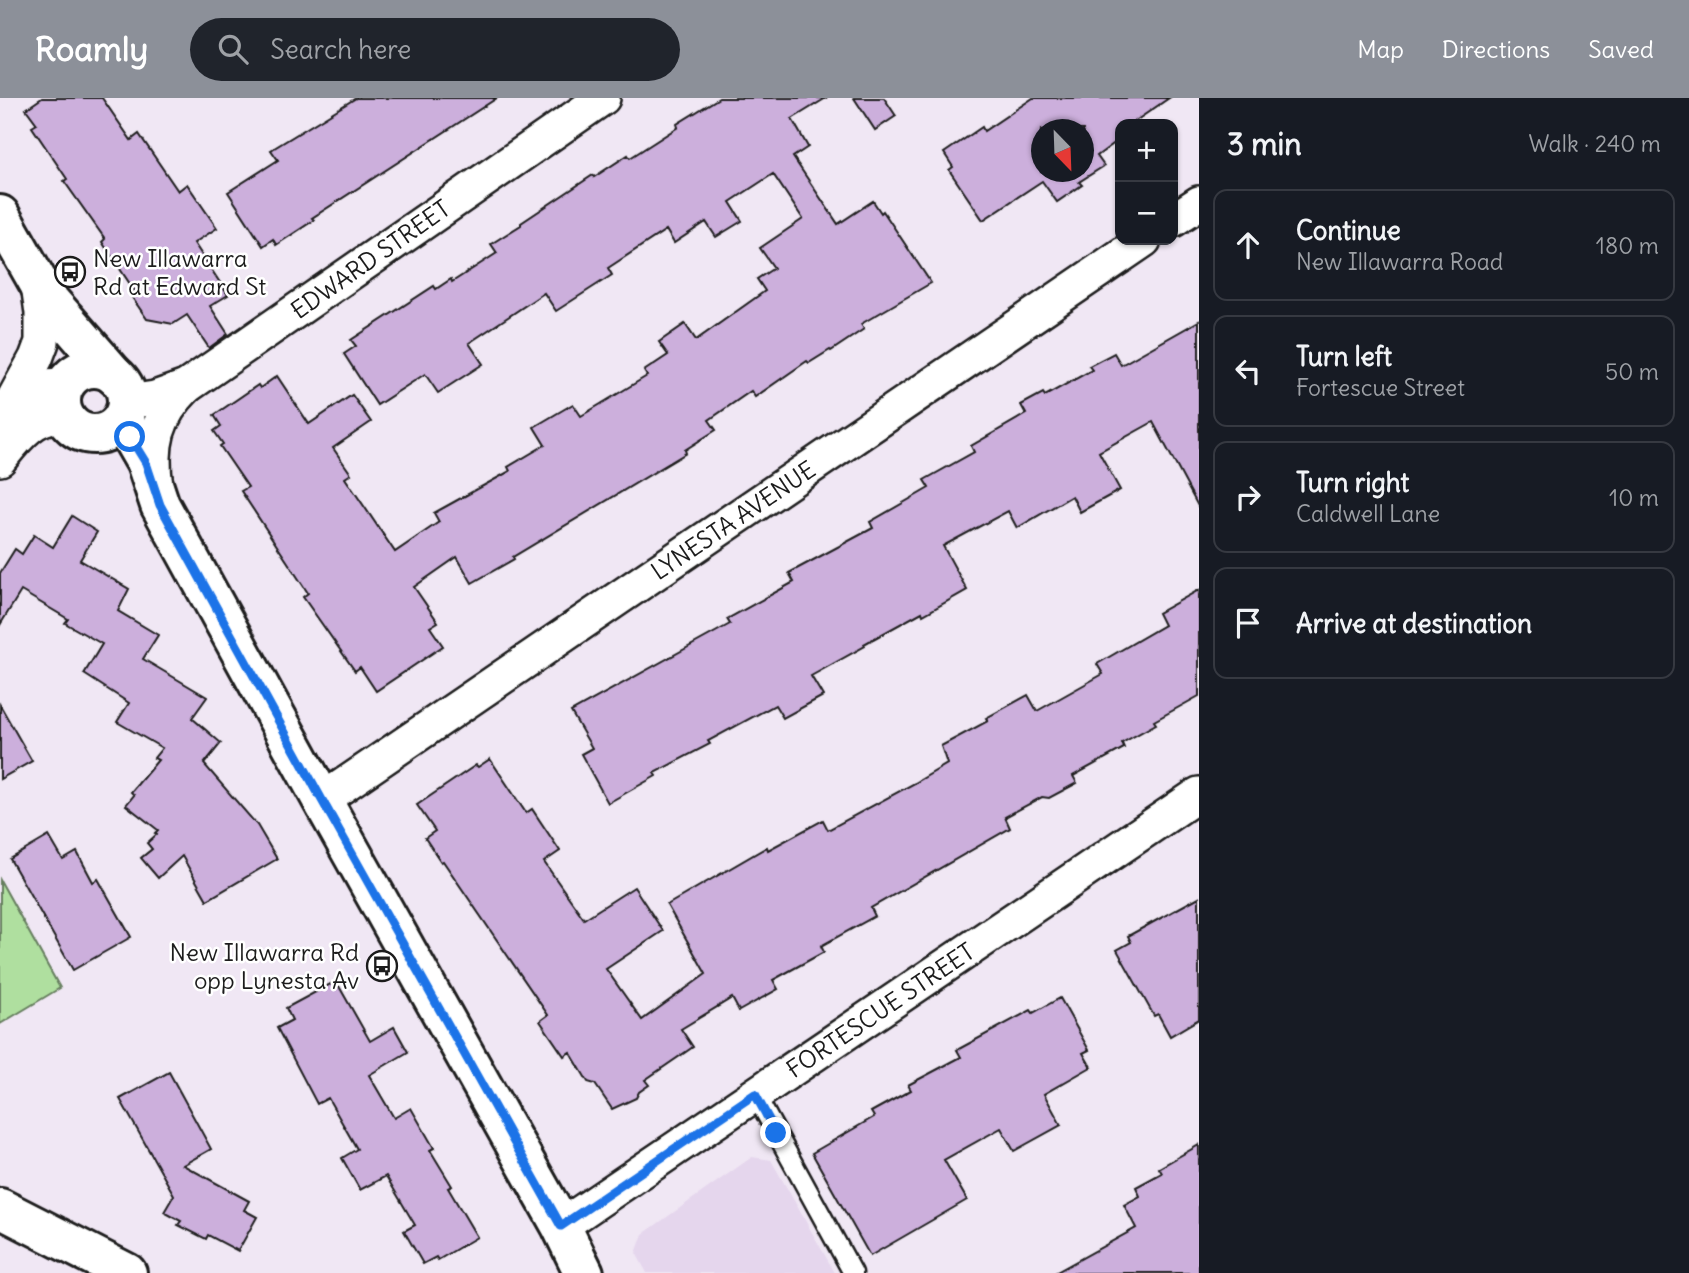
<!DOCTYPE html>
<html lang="en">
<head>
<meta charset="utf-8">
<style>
	body { margin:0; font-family:Delius,sans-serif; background:#20242c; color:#f1f3f6 }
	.controls { position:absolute; right:21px; top:21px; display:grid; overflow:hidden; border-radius:14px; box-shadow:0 2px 5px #0004 }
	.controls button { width:63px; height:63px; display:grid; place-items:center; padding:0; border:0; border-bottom:2px solid #363941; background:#171b24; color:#f1f3f6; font:35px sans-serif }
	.compass { position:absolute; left:1031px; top:21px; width:63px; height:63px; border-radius:50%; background:#171b24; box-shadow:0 2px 5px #0004; rotate:157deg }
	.stop { position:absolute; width:21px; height:21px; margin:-16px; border:5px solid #1a73e8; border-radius:50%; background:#fff }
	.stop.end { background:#1a73e8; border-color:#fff; box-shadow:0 2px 7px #0008 }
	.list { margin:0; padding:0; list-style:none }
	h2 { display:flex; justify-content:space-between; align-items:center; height:91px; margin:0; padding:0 28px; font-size:30px }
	h2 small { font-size:23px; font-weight:400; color:#9ea1a6 }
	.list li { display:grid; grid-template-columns:46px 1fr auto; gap:21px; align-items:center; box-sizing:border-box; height:112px; margin:0 14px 14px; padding:0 14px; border:2px solid #363941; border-radius:14px }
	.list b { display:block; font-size:26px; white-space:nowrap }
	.list p { margin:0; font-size:23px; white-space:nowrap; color:#9ea1a6 }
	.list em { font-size:23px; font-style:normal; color:#9ea1a6 }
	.icon { flex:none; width:38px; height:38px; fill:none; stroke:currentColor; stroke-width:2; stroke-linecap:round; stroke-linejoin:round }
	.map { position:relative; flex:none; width:1199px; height:1175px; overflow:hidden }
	header { display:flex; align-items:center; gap:42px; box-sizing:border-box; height:98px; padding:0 35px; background:#8c9099; color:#fff }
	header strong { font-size:33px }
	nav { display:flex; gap:38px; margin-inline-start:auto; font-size:24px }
	.search { width:490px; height:63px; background:#20242c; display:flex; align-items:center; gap:18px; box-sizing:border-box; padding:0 24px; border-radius:38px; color:#9ea1a6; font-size:26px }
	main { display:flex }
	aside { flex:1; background:#171b24 }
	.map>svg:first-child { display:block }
	.built { fill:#e5d6ed }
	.green { fill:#afdf9f; stroke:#667e5e; stroke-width:2 }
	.building { fill:#ccafdc; stroke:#1c1c1c; stroke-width:2; fill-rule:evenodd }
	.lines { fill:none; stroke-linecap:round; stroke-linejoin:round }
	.service-casing { stroke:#1c1c1c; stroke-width:23 }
	.minor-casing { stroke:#1c1c1c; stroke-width:38 }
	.secondary-casing { stroke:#1c1c1c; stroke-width:44 }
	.primary-casing { stroke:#1c1c1c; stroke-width:44 }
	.service { stroke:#fff; stroke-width:18 }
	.minor { stroke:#fff; stroke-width:33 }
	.secondary { stroke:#fff; stroke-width:38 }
	.primary { stroke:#fff; stroke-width:38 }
	.route { stroke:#1a73e8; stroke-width:9 }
	.labels { text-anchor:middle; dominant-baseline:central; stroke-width:5; stroke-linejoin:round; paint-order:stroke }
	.poi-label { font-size:24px; fill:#1c1c1c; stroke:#fff; text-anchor:start }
	.street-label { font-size:24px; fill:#1c1c1c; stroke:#fff }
</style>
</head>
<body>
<header>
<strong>Roamly</strong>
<div class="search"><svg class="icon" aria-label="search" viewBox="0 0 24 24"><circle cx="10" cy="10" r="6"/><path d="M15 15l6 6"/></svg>Search here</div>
<nav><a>Map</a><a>Directions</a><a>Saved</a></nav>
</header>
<main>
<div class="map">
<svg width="1199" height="1175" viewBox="0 0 1199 1175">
	<rect width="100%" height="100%" fill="#f0e7f4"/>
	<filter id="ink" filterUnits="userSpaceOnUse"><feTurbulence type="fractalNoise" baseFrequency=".0143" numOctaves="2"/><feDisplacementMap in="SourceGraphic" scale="14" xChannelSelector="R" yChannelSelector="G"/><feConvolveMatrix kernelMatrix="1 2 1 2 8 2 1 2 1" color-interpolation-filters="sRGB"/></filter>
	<g filter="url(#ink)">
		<polygon class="built" points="752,1059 771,1062 835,1175 647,1175 636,1155 643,1136"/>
		<polygon class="green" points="0,782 60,890 0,926"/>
		<g class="building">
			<polygon points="42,0 102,0 131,42 139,36 178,93 187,86 217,130 194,145 228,197 210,208 228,236 209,250 187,217 173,226 147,221 129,195 134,192 102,144 105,141 64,83 67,81 32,29 37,26 26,11"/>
			<polygon points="356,0 497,0 312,120 314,122 276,147 273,141 263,148 228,94 278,62 271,52"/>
			<polygon points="719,0 826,0 792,21 808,49 793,59 838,126 873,103 881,115 883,113 931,185 861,226 864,231 831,253 830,252 809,265 807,263 755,299 751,293 709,322 716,332 685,352 686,355 513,459 514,461 472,485 457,459 414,489 438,524 430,529 443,548 376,593 360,569 355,573 303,499 308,495 241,393 248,389 220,348 223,346 214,333 221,328 214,317 258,287 260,290 277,278 309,326 352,297 371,324 333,350 351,376 345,380 395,454 439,424 434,415 510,373 508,369 545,347 534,329 573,306 581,318 647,278 644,273 668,257 659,244 685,226 696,242 765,193 757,181 774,170 760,150 803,121 773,76 730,104 742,123 716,139 706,124 674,145 666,132 608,170 612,177 556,213 544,195 469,245 483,266 438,295 425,276 377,307 344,256 356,248 351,242 434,188 436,191 451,181 452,184 497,155 491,146 521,127 521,125 593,77 594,79 628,57 630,60 678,29 677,26"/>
			<polygon points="854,0 884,0 896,18 875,32"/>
			<path d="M1033,0H1169L1131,26H1120V41L1097,58L1104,68L1079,84L1082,87L1057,104L1042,83L983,122L949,72L953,69L944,55L982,29L984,33ZM1041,32H1083V74H1041Z"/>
			<polygon points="1199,223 1199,410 1153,324 1099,354 1120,392 1080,414 1072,398 1017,430 1008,413 943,448 967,492 923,517 922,514 864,546 865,548 811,578 823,598 783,620 775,607 708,643 710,646 654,675 656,678 608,705 581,656 592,650 571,614 730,526 727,521 794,484 789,475 873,430 870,424 929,390 924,382 974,354 971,348 1026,316 1021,307 1043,295 1045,298 1092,272 1089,268 1114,255 1121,267"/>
			<polygon points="72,418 97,434 80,462 129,491 118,513 158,537 143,561 207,599 192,620 221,645 204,666 257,727 277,761 207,802 182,758 158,780 141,760 152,751 147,745 157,736 155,735 158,732 126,707 134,697 131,694 158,662 154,660 162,650 117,624 129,605 84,576 102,546 65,525 68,521 21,493 0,527 0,475 15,451 22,456 34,437 53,449"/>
			<polygon points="1199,492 1199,598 1154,623 1156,626 1122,645 1124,650 1073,678 1077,685 1049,700 1042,699 1005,719 1010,730 871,810 875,818 821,848 824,854 773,882 778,891 739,913 732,900 681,931 693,949 645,982 649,987 639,994 636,1000 612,1011 595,986 588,984 570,954 564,958 540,923 548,917 443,763 441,764 425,740 435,733 417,707 476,667 478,669 490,661 526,715 532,711 560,753 544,764 584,821 634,789 663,833 606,871 642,922 706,876 667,807 767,749 768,752 823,722 828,732 915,685 947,666 941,648 988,623 986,620 1028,597 1037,613 1103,576 1097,566 1164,527 1158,515"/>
			<polygon points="0,607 32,663 0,681"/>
			<polygon points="49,738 63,762 77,754 93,784 98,781 131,839 73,872 10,761"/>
			<polygon points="1199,799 1199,921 1170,938 1158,916 1154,918 1117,852 1131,844 1128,838"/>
			<polygon points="336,883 370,943 394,929 408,954 369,977 394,1020 411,1010 434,1050 430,1052 452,1088 448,1090 477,1139 438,1162 436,1159 423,1166 404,1133 415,1127 386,1078 360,1092 342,1060 357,1051 328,1000 317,1006 277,930 292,922 286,910"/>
			<polygon points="1060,900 1089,952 1083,955 1091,969 1044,996 1061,1027 1014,1053 1001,1030 944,1062 967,1102 870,1158 812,1055 874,1019 871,1014 911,992 908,987 961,959 957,952 1031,912 1033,915"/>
			<polygon points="169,974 211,1051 183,1067 249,1103 244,1112 257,1119 238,1153 208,1137 206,1141 178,1127 181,1123 164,1114 174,1097 120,1001"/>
			<polygon points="1199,1047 1199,1175 1055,1175 1136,1130 1124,1107 1140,1098 1136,1089 1162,1075 1159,1070"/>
		</g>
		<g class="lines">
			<g class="service-casing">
				<polyline id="service" points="755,996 853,1175"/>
			</g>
			<g class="minor-casing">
				<g id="minor">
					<polyline points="1173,122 1199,105"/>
					<polyline points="128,304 155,300 186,289 603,0"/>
					<path d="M11,317C25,299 41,284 64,288"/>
					<polyline points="5,330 12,304 36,260 42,244 42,215 38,186"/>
					<path d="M0,361C15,342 37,312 65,319"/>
					<path d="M156,389C150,347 156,319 186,289"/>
					<polyline points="322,702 1144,142"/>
					<polyline points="561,1128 1199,696"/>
				</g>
			</g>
			<g class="secondary-casing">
				<g id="secondary">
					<polyline points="0,117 47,200 115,278"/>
					<circle cx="94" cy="303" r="33"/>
					<polyline points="125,319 127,332 146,365 160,407 322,702 561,1128 584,1175"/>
				</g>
			</g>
			<g class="primary-casing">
				<polyline id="primary" points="0,1110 127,1175"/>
			</g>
			<use href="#service" class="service"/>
			<use href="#minor" class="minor"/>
			<use href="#secondary" class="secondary"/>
			<use href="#primary" class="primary"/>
		</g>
	</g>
	<g class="lines" filter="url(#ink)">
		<polyline class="route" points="130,339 146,365 160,407 322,702 561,1128 755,996 776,1035"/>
	</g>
	<defs>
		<g id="bus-ring" transform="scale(1.575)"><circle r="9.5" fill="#fff" stroke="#1c1c1c" stroke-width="1.5"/><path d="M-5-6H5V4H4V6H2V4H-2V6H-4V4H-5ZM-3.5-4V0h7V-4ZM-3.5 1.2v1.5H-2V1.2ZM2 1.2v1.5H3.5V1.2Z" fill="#1c1c1c"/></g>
	</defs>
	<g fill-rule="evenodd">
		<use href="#bus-ring" x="70" y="174"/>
		<use href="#bus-ring" x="382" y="868"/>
	</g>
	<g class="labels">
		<g class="poi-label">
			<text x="93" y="160">New Illawarra<tspan x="93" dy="28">Rd at Edward St</tspan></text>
			<text x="359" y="854" text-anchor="end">New Illawarra Rd<tspan x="359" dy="28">opp Lynesta Av</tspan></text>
		</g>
		<g class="street-label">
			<text transform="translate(370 161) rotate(-35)">EDWARD STREET</text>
			<text transform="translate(733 422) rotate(-34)">LYNESTA AVENUE</text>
			<text transform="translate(880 912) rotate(-34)">FORTESCUE STREET</text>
		</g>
	</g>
</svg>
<div class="controls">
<button>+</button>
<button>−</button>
</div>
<svg class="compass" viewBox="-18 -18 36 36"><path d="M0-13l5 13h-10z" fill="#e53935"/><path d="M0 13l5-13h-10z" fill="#9ea1a6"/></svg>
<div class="stop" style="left:130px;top:339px"></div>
<div class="stop end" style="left:776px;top:1035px"></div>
</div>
<aside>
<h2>3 min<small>Walk · 240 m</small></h2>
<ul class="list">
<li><svg class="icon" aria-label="ahead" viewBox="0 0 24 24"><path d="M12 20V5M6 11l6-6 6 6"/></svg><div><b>Continue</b><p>New Illawarra Road</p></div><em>180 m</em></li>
<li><svg class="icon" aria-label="left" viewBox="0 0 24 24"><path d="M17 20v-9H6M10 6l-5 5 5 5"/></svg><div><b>Turn left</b><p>Fortescue Street</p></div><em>50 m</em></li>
<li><svg class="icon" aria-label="right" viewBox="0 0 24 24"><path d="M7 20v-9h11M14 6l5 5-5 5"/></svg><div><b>Turn right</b><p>Caldwell Lane</p></div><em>10 m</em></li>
<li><svg class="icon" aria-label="arrive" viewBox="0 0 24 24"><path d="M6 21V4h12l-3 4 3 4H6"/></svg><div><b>Arrive at destination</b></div></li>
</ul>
</aside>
</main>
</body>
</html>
